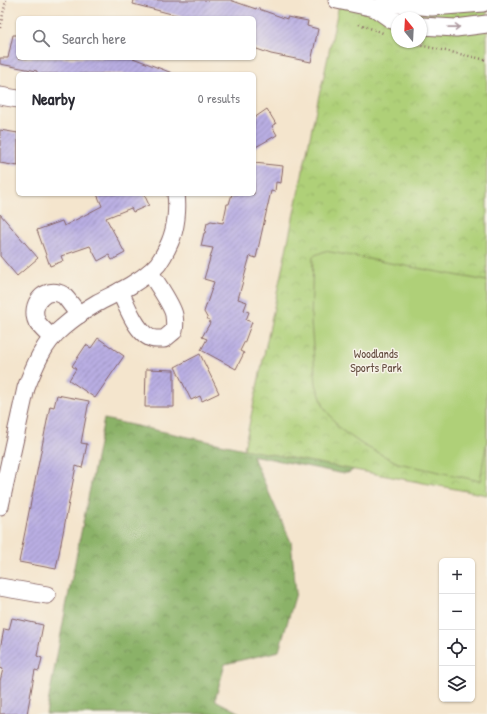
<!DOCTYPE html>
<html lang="en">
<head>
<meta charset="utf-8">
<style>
	body { margin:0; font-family:"Patrick Hand",sans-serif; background:#f2f2f3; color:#2b2b33 }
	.controls { position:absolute; right:12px; bottom:12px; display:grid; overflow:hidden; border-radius:6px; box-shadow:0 1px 3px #0004 }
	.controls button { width:36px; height:36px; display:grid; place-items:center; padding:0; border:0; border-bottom:1px solid #e1e1e2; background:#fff; color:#2b2b33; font:20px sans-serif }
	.compass { position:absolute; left:391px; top:12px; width:36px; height:36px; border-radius:50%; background:#fff; box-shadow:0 1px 3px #0004; rotate:342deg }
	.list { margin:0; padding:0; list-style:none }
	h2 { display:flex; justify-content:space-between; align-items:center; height:52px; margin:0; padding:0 16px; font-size:17px }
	h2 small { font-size:13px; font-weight:400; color:#7c7c81 }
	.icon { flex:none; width:22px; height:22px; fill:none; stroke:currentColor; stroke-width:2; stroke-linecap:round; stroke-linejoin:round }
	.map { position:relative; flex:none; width:487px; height:714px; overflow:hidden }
	.search { position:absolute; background:#fff; box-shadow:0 1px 3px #0004; left:16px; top:16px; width:240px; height:44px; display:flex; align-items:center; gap:10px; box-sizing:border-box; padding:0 14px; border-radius:6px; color:#7c7c81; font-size:15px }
	.panel { position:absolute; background:#fff; box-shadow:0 1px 3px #0004; left:16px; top:72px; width:240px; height:124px; border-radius:6px }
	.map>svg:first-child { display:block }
	.forest { fill:url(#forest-crowns); stroke:#6a684a }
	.park { fill:url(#park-crowns); stroke:#7c7852; fill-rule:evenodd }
	.garden { fill:#afd078; stroke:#7c7852 }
	.building { fill:url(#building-hatch) }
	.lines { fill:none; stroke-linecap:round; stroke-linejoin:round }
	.minor-casing { stroke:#866464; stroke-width:19 }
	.path { stroke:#866464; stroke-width:2.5; stroke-dasharray:1 3; stroke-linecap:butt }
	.minor { stroke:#fff; stroke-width:17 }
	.oneway { stroke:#ae9aa0 }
	.labels { text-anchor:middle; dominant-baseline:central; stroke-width:3; stroke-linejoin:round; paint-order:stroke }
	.park-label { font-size:12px; fill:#634b3e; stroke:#f7f3e8 }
</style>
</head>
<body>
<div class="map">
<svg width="487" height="714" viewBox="0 0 487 714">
	<defs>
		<pattern id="forest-crowns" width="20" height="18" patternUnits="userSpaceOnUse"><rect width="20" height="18" fill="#8bb268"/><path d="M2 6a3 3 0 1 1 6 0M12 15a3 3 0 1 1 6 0" fill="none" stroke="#749056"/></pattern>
		<pattern id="park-crowns" width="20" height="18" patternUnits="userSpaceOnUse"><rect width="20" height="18" fill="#afd078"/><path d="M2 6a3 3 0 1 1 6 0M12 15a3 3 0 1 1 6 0" fill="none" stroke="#98b268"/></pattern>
		<pattern id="building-hatch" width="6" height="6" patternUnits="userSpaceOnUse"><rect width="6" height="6" fill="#b9aee3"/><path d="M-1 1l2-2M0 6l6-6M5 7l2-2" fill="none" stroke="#988db8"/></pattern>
	</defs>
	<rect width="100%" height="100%" fill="#f7f3e8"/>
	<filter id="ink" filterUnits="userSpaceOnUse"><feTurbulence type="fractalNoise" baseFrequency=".025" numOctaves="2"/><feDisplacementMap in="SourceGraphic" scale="8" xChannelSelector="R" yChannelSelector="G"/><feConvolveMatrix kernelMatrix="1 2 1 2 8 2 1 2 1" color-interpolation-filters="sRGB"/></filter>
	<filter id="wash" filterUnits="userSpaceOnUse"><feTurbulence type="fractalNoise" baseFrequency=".012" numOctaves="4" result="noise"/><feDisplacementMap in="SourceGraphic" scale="16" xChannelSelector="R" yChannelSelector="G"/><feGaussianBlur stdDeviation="0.9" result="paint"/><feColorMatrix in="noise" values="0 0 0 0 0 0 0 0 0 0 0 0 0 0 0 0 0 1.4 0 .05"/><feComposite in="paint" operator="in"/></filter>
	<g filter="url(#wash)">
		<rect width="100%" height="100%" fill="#f4e5cd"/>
		<path class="forest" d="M104,419L244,449L252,425L356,466C352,473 347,474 339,473L252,455L291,542L296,593L279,651L225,664L215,700L240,713V714H46L66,607Z"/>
		<path class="park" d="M340,0H487V495L244,449L319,95L323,80ZM397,18H421V42H397Z"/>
		<polygon class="garden" points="325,251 487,281 487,440 480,481 398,463 363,445 340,429 324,407 316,384 311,322 313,256"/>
		<g id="blocks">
			<g class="building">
				<polygon points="134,0 230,0 256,9 256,8 287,19 287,17 308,21 307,26 318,29 311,62 271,54 254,48 254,18 187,18 133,4"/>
				<polygon points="13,35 18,35 18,58 133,58 172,73 172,74 37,74 37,71 0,64 0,58 8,58"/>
				<polygon points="267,109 276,124 272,126 277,135 254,148 254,118"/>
				<polygon points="0,130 18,133 18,166 0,163"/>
				<polygon points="254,163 283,166 281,183 276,182 275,192 271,191 256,258 250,256 238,299 247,302 244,310 249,312 246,320 252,322 245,341 240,351 244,353 236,369 201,350 207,339 202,337 210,323 204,312 214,282 204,279 213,248 201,246 204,233 205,233 207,223 211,221 223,223 227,204 229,204 232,194 254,194"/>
				<polygon points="97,194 144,194 149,205 133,212 131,208 106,218 125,253 112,260 109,255 98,261 90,246 61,256 63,261 50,266 37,230 62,221 64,226 102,206"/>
				<polygon points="0,214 38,258 17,276 0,256"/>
				<polygon points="98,338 124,356 95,398 69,380 76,369 72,366 86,345 91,348"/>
				<polygon points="200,354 219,393 202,401 200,396 191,400 175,367"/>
				<polygon points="146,369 174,370 174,407 145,407"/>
				<polygon points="57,395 89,401 81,443 87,444 84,459 82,468 76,466 56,569 19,562 50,406 54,407"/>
				<polygon points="12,618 43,625 37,656 42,658 39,671 35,670 27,714 0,714 0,681 3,669 0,668 0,649 4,629 9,630"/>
			</g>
		</g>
	</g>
	<g filter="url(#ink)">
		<use href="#blocks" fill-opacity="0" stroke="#866464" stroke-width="1"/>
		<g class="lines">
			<g class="minor-casing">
				<g id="minor">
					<polyline points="337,0 375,8 392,20 397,21"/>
					<polyline points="375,8 397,4 432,7 483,3 487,1"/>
					<polyline points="421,26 456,28 487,24"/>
					<polyline points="0,96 18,99"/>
					<path d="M120,291C127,306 139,341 158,339C158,339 163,339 164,339C167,337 171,333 174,331C175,326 175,321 174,315C172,304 156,283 150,272"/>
					<path d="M52,338C48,334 40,327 37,322C29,305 45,285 63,295C66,297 76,311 79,315"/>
					<path d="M0,506L26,388C34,367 44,342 62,328C72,319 85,310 97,303C116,293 135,285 152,270C154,268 156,266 158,264C163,257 167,249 170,242C176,228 178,209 176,194"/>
					<polyline points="0,587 47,595"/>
				</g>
			</g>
			<g class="path">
				<polyline points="359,24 383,33"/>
				<polyline points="0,28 6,0"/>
				<polyline points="410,42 419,45 487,60"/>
			</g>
			<use href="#minor" class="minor"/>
		</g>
		<defs><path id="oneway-shaft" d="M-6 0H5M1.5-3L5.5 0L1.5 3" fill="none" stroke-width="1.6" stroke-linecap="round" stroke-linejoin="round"/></defs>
		<use class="oneway" href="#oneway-shaft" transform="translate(454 27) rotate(-1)"/>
	</g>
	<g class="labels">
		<g class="park-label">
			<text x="376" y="353">Woodlands<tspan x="376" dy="14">Sports Park</tspan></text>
		</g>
	</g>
</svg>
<div class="controls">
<button>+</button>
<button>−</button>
<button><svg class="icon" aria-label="locate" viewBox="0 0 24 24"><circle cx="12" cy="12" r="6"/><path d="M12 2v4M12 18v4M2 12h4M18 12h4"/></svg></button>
<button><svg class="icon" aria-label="layers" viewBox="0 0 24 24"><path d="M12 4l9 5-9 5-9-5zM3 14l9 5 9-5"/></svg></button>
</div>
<svg class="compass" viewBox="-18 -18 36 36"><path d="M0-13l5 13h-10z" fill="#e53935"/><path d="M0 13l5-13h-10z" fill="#7c7c81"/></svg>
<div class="search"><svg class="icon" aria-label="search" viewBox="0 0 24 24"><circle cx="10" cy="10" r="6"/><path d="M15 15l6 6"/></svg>Search here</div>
<section class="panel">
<h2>Nearby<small>0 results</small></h2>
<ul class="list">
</ul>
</section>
</div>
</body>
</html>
